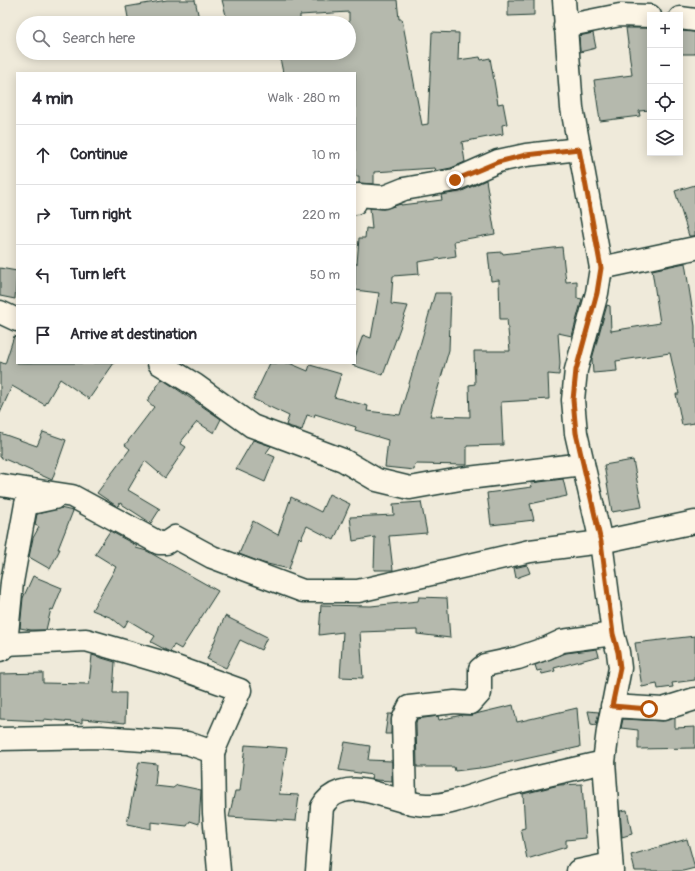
<!DOCTYPE html>
<html lang="en">
<head>
<meta charset="utf-8">
<style>
	body { margin:0; font-family:Pangolin,sans-serif; background:#f2f2f3; color:#2b2b33 }
	.controls { position:absolute; right:12px; top:12px; display:grid; overflow:hidden; border-radius:0px; box-shadow:0 2px 10px #0003 }
	.controls button { width:36px; height:36px; display:grid; place-items:center; padding:0; border:0; border-bottom:1px solid #e1e1e2; background:#fff; color:#2b2b33; font:20px sans-serif }
	.stop { position:absolute; width:12px; height:12px; margin:-9px; border:3px solid #b45309; border-radius:50%; background:#fff }
	.stop.end { background:#b45309; border-color:#fff; box-shadow:0 1px 4px #0008 }
	.list { margin:0; padding:0; list-style:none }
	h2 { display:flex; justify-content:space-between; align-items:center; height:52px; margin:0; padding:0 16px; font-size:17px }
	h2 small { font-size:13px; font-weight:400; color:#7c7c81 }
	.list li { display:grid; grid-template-columns:26px 1fr auto; gap:12px; align-items:center; box-sizing:border-box; height:60px; padding:0 16px; border-top:1px solid #e1e1e2 }
	.list b { display:block; font-size:15px; white-space:nowrap }
	.list em { font-size:13px; font-style:normal; color:#7c7c81 }
	.icon { flex:none; width:22px; height:22px; fill:none; stroke:currentColor; stroke-width:2; stroke-linecap:round; stroke-linejoin:round }
	.map { position:relative; flex:none; width:695px; height:871px; overflow:hidden }
	.search { position:absolute; background:#fff; box-shadow:0 2px 10px #0003; left:16px; top:16px; width:340px; height:44px; display:flex; align-items:center; gap:10px; box-sizing:border-box; padding:0 14px; border-radius:22px; color:#7c7c81; font-size:15px }
	.panel { position:absolute; background:#fff; box-shadow:0 2px 10px #0003; left:16px; top:72px; width:340px; height:292px; border-radius:0px }
	.map>svg:first-child { display:block }
	.building { fill:#b5b9ad; stroke:#1f3d34 }
	.lines { fill:none; stroke-linecap:round; stroke-linejoin:round }
	.minor-casing { stroke:#1f3d34; stroke-width:25 }
	.minor { stroke:#fcf5e5; stroke-width:22 }
	.route { stroke:#b45309; stroke-width:5 }
</style>
</head>
<body>
<div class="map">
<svg width="695" height="871" viewBox="0 0 695 871">
	<rect width="100%" height="100%" fill="#efeada"/>
	<filter id="ink" filterUnits="userSpaceOnUse"><feTurbulence type="fractalNoise" baseFrequency=".025" numOctaves="2"/><feDisplacementMap in="SourceGraphic" scale="8" xChannelSelector="R" yChannelSelector="G"/><feConvolveMatrix kernelMatrix="1 2 1 2 8 2 1 2 1" color-interpolation-filters="sRGB"/></filter>
	<g filter="url(#ink)">
		<g class="building">
			<polygon points="167,0 195,0 200,23 129,23 126,7"/>
			<polygon points="222,0 397,0 399,19 402,19 422,125 428,124 432,32 459,33 458,60 480,57 481,60 490,58 498,104 503,103 507,124 502,125 503,134 462,142 465,162 451,168 436,171 435,168 374,172 374,184 359,183 359,176 355,176 355,73 283,73 279,53 349,53 349,12 300,15 300,20 228,23"/>
			<polygon points="508,0 534,0 534,15 508,16"/>
			<polygon points="626,28 650,28 650,110 639,111 640,116 600,121 594,80 632,75"/>
			<polygon points="680,31 695,32 695,54 680,54"/>
			<polygon points="593,33 596,48 580,52 579,36"/>
			<polygon points="486,180 495,234 454,241 456,256 418,262 419,274 393,276 391,304 408,306 383,375 352,365 355,363 355,357 363,335 371,338 379,293 355,290 355,264 357,264 359,238 365,238 366,228 372,229 370,208 383,209 401,204 401,205 442,200 441,195 460,192"/>
			<polygon points="695,185 695,236 689,236 675,191"/>
			<polygon points="562,247 566,282 577,281 577,298 582,299 572,336 558,333 560,363 559,375 548,374 549,399 501,402 503,445 467,446 467,465 415,464 414,470 385,467 388,440 355,430 356,427 315,414 314,417 307,415 302,430 288,426 286,425 289,416 253,399 270,363 289,363 308,371 310,365 341,374 334,397 368,406 367,411 400,415 435,293 451,293 449,350 430,416 470,417 469,385 475,384 474,351 510,351 507,319 500,319 499,280 491,281 488,253 502,252 503,254"/>
			<polygon points="685,263 695,326 695,423 682,425 676,394 679,394 670,353 616,361 617,371 593,373 592,359 607,305 610,306 611,331 660,323 652,270"/>
			<polygon points="0,268 17,271 15,299 0,296"/>
			<polygon points="14,336 17,337 17,363 114,363 89,399 60,379 45,405 12,386 0,413 0,362 5,364"/>
			<polygon points="162,379 221,419 214,433 197,422 180,443 186,447 165,478 145,461 128,490 160,509 151,523 120,503 118,507 97,493 130,449 125,445 154,407 147,401"/>
			<polygon points="43,432 66,440 52,480 0,457 0,433 37,446"/>
			<polygon points="253,440 271,446 266,453 275,457 265,482 236,469"/>
			<polygon points="633,460 642,507 612,512 604,465"/>
			<polygon points="563,479 567,496 530,504 534,520 491,525 487,493 532,487 531,483"/>
			<polygon points="329,494 350,504 334,540 307,526 301,539 299,537 289,569 263,563 239,554 253,521 278,535 291,497 321,512"/>
			<polygon points="421,502 427,533 389,536 393,570 374,570 375,537 353,541 350,517 394,515 393,504"/>
			<polygon points="60,508 73,511 58,549 60,549 50,569 29,557 33,538 39,527 35,525 37,514"/>
			<polygon points="110,531 137,546 136,548 147,551 218,591 181,649 174,645 170,652 166,650 151,642 155,636 128,620 124,628 112,618 92,610 116,567 95,554"/>
			<polygon points="527,565 530,573 516,578 514,568"/>
			<polygon points="33,576 62,588 53,610 51,609 46,630 31,630 20,628 23,598"/>
			<polygon points="419,597 447,598 450,638 417,634 417,630 360,632 363,678 340,677 343,632 319,635 321,605 371,606 418,601"/>
			<polygon points="225,616 267,637 261,650 240,640 226,668 207,659"/>
			<polygon points="695,636 695,680 672,683 673,687 658,689 657,684 642,687 635,643"/>
			<polygon points="597,649 599,656 554,668 555,671 542,674 541,670 537,671 535,665 566,653"/>
			<polygon points="92,655 115,662 113,693 126,693 125,723 82,719 82,723 44,719 44,721 0,719 0,674 43,673 43,683 89,684"/>
			<polygon points="513,705 517,722 577,708 580,747 488,767 455,771 454,767 417,767 416,723 417,719 438,716 439,720 462,715 471,715"/>
			<polygon points="588,711 599,712 596,725 591,724"/>
			<polygon points="388,714 392,714 391,734 385,734"/>
			<polygon points="675,718 675,728 695,727 695,748 638,749 638,730 621,728 623,719 662,721"/>
			<polygon points="345,742 370,746 368,760 392,761 392,781 376,780 371,779 372,775 339,770"/>
			<polygon points="245,745 287,748 279,794 299,795 296,821 229,817 235,791 240,791"/>
			<polygon points="139,762 157,764 155,786 173,788 177,785 201,790 199,824 190,821 187,826 151,822 151,829 127,824"/>
			<polygon points="582,784 586,838 566,840 566,847 527,859 521,829 525,828 523,794 559,785"/>
			<polygon points="627,810 632,834 622,837 620,811"/>
			<polygon points="687,839 695,868 683,871 635,871 631,855"/>
		</g>
		<g class="lines">
			<g class="minor-casing">
				<g id="minor">
					<polyline points="564,0 572,108 601,268 597,293 576,370 573,400 576,433 601,542 613,634 618,652 620,668 608,730 604,762 612,871"/>
					<polyline points="680,18 695,20"/>
					<polyline points="565,26 620,15 650,16"/>
					<polyline points="355,203 357,195 384,197 404,189 455,180 498,161 526,155 579,149"/>
					<polyline points="601,268 695,248"/>
					<polyline points="0,312 17,320"/>
					<polyline points="159,363 195,385 252,426 343,460 377,480 410,488 460,479 583,464"/>
					<polyline points="0,485 72,496 159,543 166,543 175,537 212,557 303,591 358,591 530,551 601,542 695,522"/>
					<polyline points="6,644 86,640 165,663 240,690 213,752"/>
					<polyline points="0,650 5,647 6,644 12,582 26,504 54,498"/>
					<polyline points="612,706 663,709 695,699"/>
					<polyline points="0,739 100,737 187,743 213,752 214,813 219,871"/>
					<polyline points="405,802 403,720 409,707 455,702 471,703 480,693 480,669 485,665 518,658 547,648 562,641 613,634"/>
					<path d="M317,871L322,807C331,791 349,787 367,791C387,795 406,804 426,805C450,806 480,792 503,786C536,777 570,770 604,762"/>
					<polyline points="578,871 611,864"/>
				</g>
			</g>
			<use href="#minor" class="minor"/>
		</g>
	</g>
	<g class="lines" filter="url(#ink)">
		<polyline class="route" points="455,180 498,162 526,155 579,149 601,268 597,293 576,370 573,400 576,433 601,542 613,634 618,652 620,668 612,706 649,709"/>
	</g>
</svg>
<div class="controls">
<button>+</button>
<button>−</button>
<button><svg class="icon" aria-label="locate" viewBox="0 0 24 24"><circle cx="12" cy="12" r="6"/><path d="M12 2v4M12 18v4M2 12h4M18 12h4"/></svg></button>
<button><svg class="icon" aria-label="layers" viewBox="0 0 24 24"><path d="M12 4l9 5-9 5-9-5zM3 14l9 5 9-5"/></svg></button>
</div>
<div class="stop" style="left:649px;top:709px"></div>
<div class="stop end" style="left:455px;top:180px"></div>
<div class="search"><svg class="icon" aria-label="search" viewBox="0 0 24 24"><circle cx="10" cy="10" r="6"/><path d="M15 15l6 6"/></svg>Search here</div>
<section class="panel">
<h2>4 min<small>Walk · 280 m</small></h2>
<ul class="list">
<li><svg class="icon" aria-label="ahead" viewBox="0 0 24 24"><path d="M12 20V5M6 11l6-6 6 6"/></svg><div><b>Continue</b></div><em>10 m</em></li>
<li><svg class="icon" aria-label="right" viewBox="0 0 24 24"><path d="M7 20v-9h11M14 6l5 5-5 5"/></svg><div><b>Turn right</b></div><em>220 m</em></li>
<li><svg class="icon" aria-label="left" viewBox="0 0 24 24"><path d="M17 20v-9H6M10 6l-5 5 5 5"/></svg><div><b>Turn left</b></div><em>50 m</em></li>
<li><svg class="icon" aria-label="arrive" viewBox="0 0 24 24"><path d="M6 21V4h12l-3 4 3 4H6"/></svg><div><b>Arrive at destination</b></div></li>
</ul>
</section>
</div>
</body>
</html>
